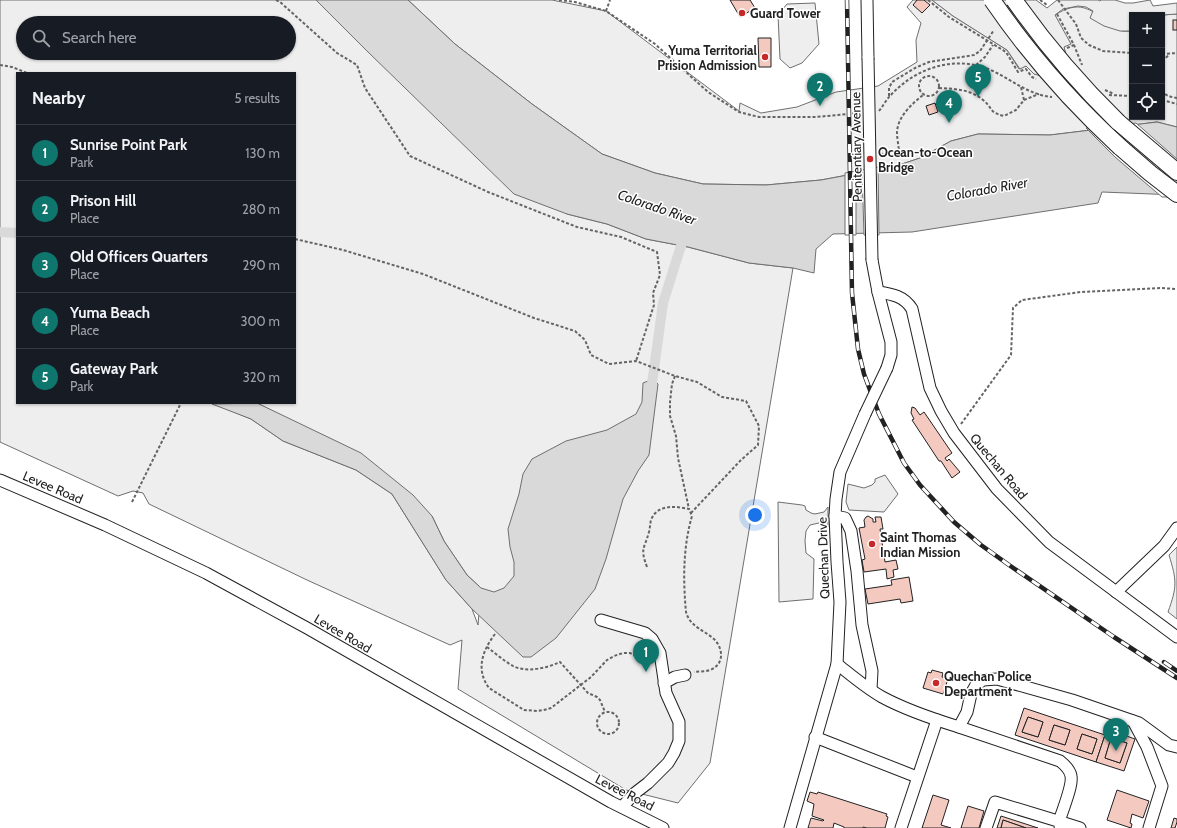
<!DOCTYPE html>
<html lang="en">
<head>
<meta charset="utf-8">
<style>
	body { margin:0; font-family:Cabin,sans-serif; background:#20242c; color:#f1f3f6 }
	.controls { position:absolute; right:12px; top:12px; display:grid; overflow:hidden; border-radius:0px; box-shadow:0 1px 3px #0004 }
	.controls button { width:36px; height:36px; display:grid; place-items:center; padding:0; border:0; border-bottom:1px solid #363941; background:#171b24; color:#f1f3f6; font:20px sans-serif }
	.you { position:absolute; left:755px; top:515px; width:14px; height:14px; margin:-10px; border:3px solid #fff; border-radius:50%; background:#1a73e8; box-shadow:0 0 0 6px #1a73e833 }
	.badge { display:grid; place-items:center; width:26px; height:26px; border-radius:50%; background:#0f766e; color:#fff; font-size:13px; font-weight:700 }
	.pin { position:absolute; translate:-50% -33px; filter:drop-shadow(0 1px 2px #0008) }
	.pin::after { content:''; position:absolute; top:21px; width:14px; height:12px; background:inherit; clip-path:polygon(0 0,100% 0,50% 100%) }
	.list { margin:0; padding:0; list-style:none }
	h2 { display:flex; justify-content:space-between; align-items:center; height:52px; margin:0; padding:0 16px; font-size:17px }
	h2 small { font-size:13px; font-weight:400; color:#9ea1a6 }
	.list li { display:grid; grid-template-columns:26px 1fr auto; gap:12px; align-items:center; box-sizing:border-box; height:56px; padding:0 16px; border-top:1px solid #363941 }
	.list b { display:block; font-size:15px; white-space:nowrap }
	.list p { margin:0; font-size:13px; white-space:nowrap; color:#9ea1a6 }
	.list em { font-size:13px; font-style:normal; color:#9ea1a6 }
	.icon { flex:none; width:22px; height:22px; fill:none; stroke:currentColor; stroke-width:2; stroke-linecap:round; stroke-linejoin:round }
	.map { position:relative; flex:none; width:1177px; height:828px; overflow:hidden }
	.search { position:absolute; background:#171b24; box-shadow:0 1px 3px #0004; left:16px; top:16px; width:280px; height:44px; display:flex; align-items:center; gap:10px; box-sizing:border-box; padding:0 14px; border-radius:22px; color:#9ea1a6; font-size:15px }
	.panel { position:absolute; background:#171b24; box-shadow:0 1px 3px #0004; left:16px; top:72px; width:280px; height:332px; border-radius:0px }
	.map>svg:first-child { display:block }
	.green { fill:#eee; stroke:#6f6f6f; fill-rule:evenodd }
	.parking { fill:#ededed; stroke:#6f6f6f }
	.water { fill:#d9d9d9; stroke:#6f6f6f }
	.pier { fill:#fff; stroke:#6f6f6f }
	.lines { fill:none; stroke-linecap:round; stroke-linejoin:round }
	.canal { stroke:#d9d9d9; stroke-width:10 }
	.building { fill:#f3c9c0; stroke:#222; fill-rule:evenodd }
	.minor-casing { stroke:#222; stroke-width:13 }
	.highway-casing { stroke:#222; stroke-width:18 }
	.path { stroke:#646464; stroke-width:2; stroke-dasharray:3 2; stroke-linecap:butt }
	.minor { stroke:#fff; stroke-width:11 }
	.highway { stroke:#fff; stroke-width:16 }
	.rail-casing { stroke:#222; stroke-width:4.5 }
	.rail { stroke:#fff; stroke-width:3; stroke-dasharray:9; stroke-linecap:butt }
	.minor-bridge-casing { stroke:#222; stroke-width:13; stroke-linecap:butt }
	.highway-bridge-casing { stroke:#222; stroke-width:18; stroke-linecap:butt }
	.minor-bridge { stroke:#fff; stroke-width:11 }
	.highway-bridge { stroke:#fff; stroke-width:16 }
	.poi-dot { fill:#c62828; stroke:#fff; stroke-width:1.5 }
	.labels { text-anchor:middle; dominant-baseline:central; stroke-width:3; stroke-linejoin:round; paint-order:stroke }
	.poi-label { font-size:13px; font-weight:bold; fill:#222; stroke:#fff; text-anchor:start }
	.street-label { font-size:13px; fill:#222; stroke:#fff }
	.water-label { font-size:14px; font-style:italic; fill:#222; stroke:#fff }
</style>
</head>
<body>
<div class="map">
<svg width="1177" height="828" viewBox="0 0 1177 828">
	<rect width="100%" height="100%" fill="#fff"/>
	<g class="green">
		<path d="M0,0H318L567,214L607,224L646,239L688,247L749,263L793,268L710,763L678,803L626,790L458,689L462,640L450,645L307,580L149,504L143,493L133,491L118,496L0,442ZM23,23H289V53H23ZM17,73H295V403H257L291,421L432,516L444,541L467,575L481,588L478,625L472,609L446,580L392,494L356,470L283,441L251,419L212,403H17Z"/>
		<path d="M408,0H552L606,11L739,111L740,103L761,113L797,107L836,92L878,86L917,62L916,40L921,23L907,7L913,0H932L953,16L1007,50L1019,69L1026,66L1034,74L1068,62L1055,15C1079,0 1089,8 1109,23C1112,25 1116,29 1119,30C1123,32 1128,31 1132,31V117H1162V15L1177,14V127L1157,122L1050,135L978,134L951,141L920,158L896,166L821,180L766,185L703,184L655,173L602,154L532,104L455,44Z"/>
		<polygon points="815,3 819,44 802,63 790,68 780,59 778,15 787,4"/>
		<path d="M1177,547V619L1168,612C1177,587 1177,581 1169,555Z"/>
	</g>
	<g class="parking">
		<polygon points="932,0 1036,0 1047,8 1057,0 1098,0 1100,1 1101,0 1115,0 1125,3 1133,3 1150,0 1153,6 1177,3 1177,14 1162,15 1132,15 1132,31 1120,31 1104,26 1090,18 1093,11 1086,7 1078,6 1063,9 1055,15 1071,44 1064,47 1068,62 1064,68 1056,74 1045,77 1034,74 1026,66 1020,69 1007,50 953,16"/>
		<polygon points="885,475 898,494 884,512 849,510 846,502 848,484 864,488 872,485 875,482 875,479"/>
		<polygon points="778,502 802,505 805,506 806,510 811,513 815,514 824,512 828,507 828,527 819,523 810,525 806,531 805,541 806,553 814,559 813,599 779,602"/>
	</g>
	<g class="water">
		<polygon points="316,0 408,0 455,44 532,104 602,154 655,173 703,184 766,185 821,180 896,166 920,158 951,141 978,134 1050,135 1157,122 1177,127 1177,195 1102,192 1098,203 912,232 833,234 816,249 814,273 793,268 749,263 688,247 646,239 607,224 567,214 514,194 367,51"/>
		<polygon points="653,379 658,384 649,455 638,471 623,499 606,559 595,589 556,638 531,657 523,657 472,609 446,580 392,494 356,470 283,441 251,419 212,404 257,403 361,453 413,495 432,516 444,541 467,575 481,588 494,592 504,588 514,576 514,562 510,547 508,529 519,494 523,474 532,459 566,441 607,430 636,414 642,402 643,383"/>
	</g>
	<g class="pier">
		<polygon points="1136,123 1177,159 1177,197 1162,197 1115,157 1086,128"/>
		<polygon points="878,167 879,235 864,235 862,170"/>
		<polygon points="856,171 856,235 845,235 845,173"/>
	</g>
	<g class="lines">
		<g class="canal">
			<polyline points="0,232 17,233"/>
			<polyline points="651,391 663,303 685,233"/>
		</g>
	</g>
	<g class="building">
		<polygon points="730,0 750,0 755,8 740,17"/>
		<polygon points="917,0 924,0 930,5 922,13 913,5"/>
		<rect x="1173" y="20" width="4" height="10"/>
		<polygon points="758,38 771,38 771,67 759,67"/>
		<polygon points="945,100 949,109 940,112 936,103"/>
		<polygon points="935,103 938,112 929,115 926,106"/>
		<polygon points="912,407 915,408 920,415 924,412 952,453 945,458 947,461 949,459 960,472 952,478 941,461 939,461 912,420 914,419 911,413"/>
		<polygon points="868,516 873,519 873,522 876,522 875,517 881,517 883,529 880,529 885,562 896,560 898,569 893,570 894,577 887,579 886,569 864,572 862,560 865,559 859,528 865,527 864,520 866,517"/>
		<polygon points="909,577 913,601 901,603 900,599 868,604 865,589 892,585 891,580"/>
		<polygon points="932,670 943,673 942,677 948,679 943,694 923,688 928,672 931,673"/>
		<path d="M1024,708L1105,735L1096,762L1015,735ZM1028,717L1043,722L1038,737L1022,732ZM1054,725L1070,730L1065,745L1049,740ZM1082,734L1097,739L1092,754L1077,749Z"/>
		<polygon points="1028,717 1043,722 1038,737 1022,732"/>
		<polygon points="1054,725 1070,730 1065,745 1049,740"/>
		<path d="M1107,729L1135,739L1124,771L1096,762ZM1111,738L1127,743L1120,763L1105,758Z"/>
		<polygon points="1082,734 1097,739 1092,754 1077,749"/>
		<polygon points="1111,738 1127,743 1120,763 1105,758"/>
		<polygon points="1117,790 1149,801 1143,818 1132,814 1130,823 1132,824 1131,828 1107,820"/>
		<polygon points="810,792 817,794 818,792 887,814 886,816 888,817 885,828 867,828 863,827 863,828 844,828 844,827 834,823 833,828 808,828 811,818 823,821 824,820 812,816 814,804 807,801"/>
		<polygon points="933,795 949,800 941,825 951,828 922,828"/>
		<polygon points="968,806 984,811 979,828 961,828"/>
		<polygon points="1001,816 1038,828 1026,828 1003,820 1001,828 997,828"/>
		<polygon points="1174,818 1177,819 1177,822 1175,828 1171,828"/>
		<polygon points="1003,820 1026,828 1001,828"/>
	</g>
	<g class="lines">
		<g class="minor-casing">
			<g id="minor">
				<polyline points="867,0 868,58"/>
				<polyline points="872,260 878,292 891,342 891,355 887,368"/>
				<path d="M878,292C892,294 904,296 912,309L930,388L941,411L954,433L997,489L1049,542L1177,637"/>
				<polyline points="0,480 105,525 206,573 307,628 611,802 663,828"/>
				<polyline points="835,516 845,518 851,531 857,571 862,625 872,671 871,689"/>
				<polyline points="1116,592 1164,546 1177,528"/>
				<polyline points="601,620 645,633 652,639 660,653 666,693 679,722 679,741 674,753 668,763 648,783 635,793 622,807"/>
				<path d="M837,664C851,675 866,688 882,697C906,710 933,719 959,727L967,712L971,694L976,685L983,680L997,679L1072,700L1139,723L1169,745L1177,747"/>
				<polyline points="664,683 675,677 685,675"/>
				<polyline points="1133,721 1147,747 1162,786 1149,828"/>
				<path d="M959,727L1060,761C1065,765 1070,770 1071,776C1073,786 1062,811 1059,822"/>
				<polyline points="815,737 917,777"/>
				<polyline points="1061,822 1080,828"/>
				<polyline points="790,828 837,664 840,602 837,562 835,516 836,499 840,472 865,414"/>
				<polyline points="901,828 937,720"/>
				<polyline points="986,828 995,802 1061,822 1060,826"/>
			</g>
		</g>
		<g class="highway-casing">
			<g id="highway">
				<polyline points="1118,122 1177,172"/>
				<polyline points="1120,147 1150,173 1177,194"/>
			</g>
		</g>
		<g class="path">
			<polyline points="276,0 280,2 337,53 357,65 365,88 410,156 488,192 577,227 621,237 657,252 660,275 653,293 654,305 636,361"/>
			<polyline points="559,0 575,2 606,11 655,44 708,92 739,112 759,117 816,117 859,113"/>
			<polyline points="928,0 949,17 1006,52 1018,72 1026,69 1032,77 1036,79"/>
			<polyline points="1040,0 1047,5"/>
			<polyline points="1058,0 1076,24 1081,38 1089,45 1103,51 1132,53"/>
			<polyline points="606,11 610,0"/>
			<polyline points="1057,14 1074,45 1082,65"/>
			<polyline points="1067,48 1074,45"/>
			<polyline points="1162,54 1177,53"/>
			<polyline points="1162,61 1169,55"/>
			<polyline points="0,65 12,67 27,73"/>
			<polyline points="976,65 985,57 993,45"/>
			<circle cx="929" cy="86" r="10"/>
			<path d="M939,88C955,89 970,89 983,100C994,109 988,112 1004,116L1016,110L1024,100L1021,87"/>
			<polyline points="1105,90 1114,94"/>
			<path d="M1162,90C1165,96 1171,97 1177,98"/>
			<polyline points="1109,95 1132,96"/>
			<polyline points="889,96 889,88 892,82 915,68 929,62 974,55 980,51 994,30"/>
			<polyline points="1024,100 1039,94"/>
			<polyline points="1162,100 1177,104"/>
			<path d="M879,111C883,106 886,100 890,96C916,67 957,54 993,71C1013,81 1030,95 1052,97"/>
			<polyline points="881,148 883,157"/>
			<path d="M899,154C899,147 897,139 897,132C898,116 912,104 923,95"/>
			<polyline points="295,239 343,250 423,274 534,318 575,331 585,340 591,355 609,364 636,361 675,376 697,382 722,397 746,401 759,426 758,445 741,460 691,513"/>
			<polyline points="675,376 672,384 670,402 670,416 676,436 678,458 689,509"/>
			<polyline points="961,424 1011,355 1013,308 1022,300 1081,292 1160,288 1177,289"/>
			<polyline points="132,502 181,403"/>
			<path d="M647,567C640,548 644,550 649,532C650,528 650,524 651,520C657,504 675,506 689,509L692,516C683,547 683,580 686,612C690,627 704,630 714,639C724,649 724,665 710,670C705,672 699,671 694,672"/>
			<path d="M495,634C483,650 475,669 489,688L524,710L537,711L544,710L551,708L591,677L607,660L614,656L623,653H630L645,661H652"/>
			<path d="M487,647C495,653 504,661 513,666C526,673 547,668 560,662L588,693L597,697L600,700L605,712"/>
			<circle cx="608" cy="723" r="11"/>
		</g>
		<use href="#minor" class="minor"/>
		<use href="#highway" class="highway"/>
		<g class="rail-casing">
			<g id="rail">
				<polyline points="847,0 852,293 858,349 864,374 879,414 904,463 920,485 954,522 981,545 1009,565 1114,637 1177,678"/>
				<polyline points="1164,662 1177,671"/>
			</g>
		</g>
		<use href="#rail" class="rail"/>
		<g class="minor-bridge-casing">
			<g id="minor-bridge">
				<polyline points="868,58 872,260"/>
				<polyline points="865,414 887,368"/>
			</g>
		</g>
		<g class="highway-bridge-casing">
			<g id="highway-bridge">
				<path d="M992,0C1029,54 1072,103 1120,147"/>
				<path d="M1014,0C1045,44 1079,84 1118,122"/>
			</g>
		</g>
		<use href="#minor-bridge" class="minor-bridge"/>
		<use href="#highway-bridge" class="highway-bridge"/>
	</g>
	<g class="poi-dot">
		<circle cx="742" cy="13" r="4"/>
		<circle cx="765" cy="57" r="4"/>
		<circle cx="870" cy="159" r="4"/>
		<circle cx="872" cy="544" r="4"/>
		<circle cx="936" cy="683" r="4"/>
	</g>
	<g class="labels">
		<g class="poi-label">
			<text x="750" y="13">Guard Tower</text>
			<text x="757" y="50" text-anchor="end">Yuma Territorial<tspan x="757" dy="15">Prision Admission</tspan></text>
			<text x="878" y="152">Ocean-to-Ocean<tspan x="878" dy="15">Bridge</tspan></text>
			<text x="880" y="537">Saint Thomas<tspan x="880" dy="15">Indian Mission</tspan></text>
			<text x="944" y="676">Quechan Police<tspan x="944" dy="15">Department</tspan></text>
		</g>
		<g class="street-label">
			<text transform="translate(856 147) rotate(-91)">Penitentiary Avenue</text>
			<text transform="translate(999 466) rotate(50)">Quechan Road</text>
			<text transform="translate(53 487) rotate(23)">Levee Road</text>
			<text transform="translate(823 558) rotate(-92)">Quechan Drive</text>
			<text transform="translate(343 633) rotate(30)">Levee Road</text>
			<text transform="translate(625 792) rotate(27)">Levee Road</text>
		</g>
		<g class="water-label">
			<text transform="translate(987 189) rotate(-10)">Colorado River</text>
			<text transform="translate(657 207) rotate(19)">Colorado River</text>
		</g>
	</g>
</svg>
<div class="controls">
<button>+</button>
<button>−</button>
<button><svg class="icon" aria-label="locate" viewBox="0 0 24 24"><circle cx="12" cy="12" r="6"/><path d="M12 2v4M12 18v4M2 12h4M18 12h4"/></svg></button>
</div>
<div class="you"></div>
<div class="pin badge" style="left:646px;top:672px">1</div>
<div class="pin badge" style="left:820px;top:106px">2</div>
<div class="pin badge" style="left:1116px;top:751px">3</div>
<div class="pin badge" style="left:949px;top:123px">4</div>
<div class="pin badge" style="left:978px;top:97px">5</div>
<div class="search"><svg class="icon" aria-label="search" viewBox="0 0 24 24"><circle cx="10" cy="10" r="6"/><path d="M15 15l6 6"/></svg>Search here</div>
<section class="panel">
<h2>Nearby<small>5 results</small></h2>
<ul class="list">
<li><span class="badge">1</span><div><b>Sunrise Point Park</b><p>Park</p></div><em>130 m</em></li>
<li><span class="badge">2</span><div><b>Prison Hill</b><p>Place</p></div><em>280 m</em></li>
<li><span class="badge">3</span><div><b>Old Officers Quarters</b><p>Place</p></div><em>290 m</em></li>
<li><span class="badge">4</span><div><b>Yuma Beach</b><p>Place</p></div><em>300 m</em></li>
<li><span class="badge">5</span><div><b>Gateway Park</b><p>Park</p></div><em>320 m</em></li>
</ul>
</section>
</div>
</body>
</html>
